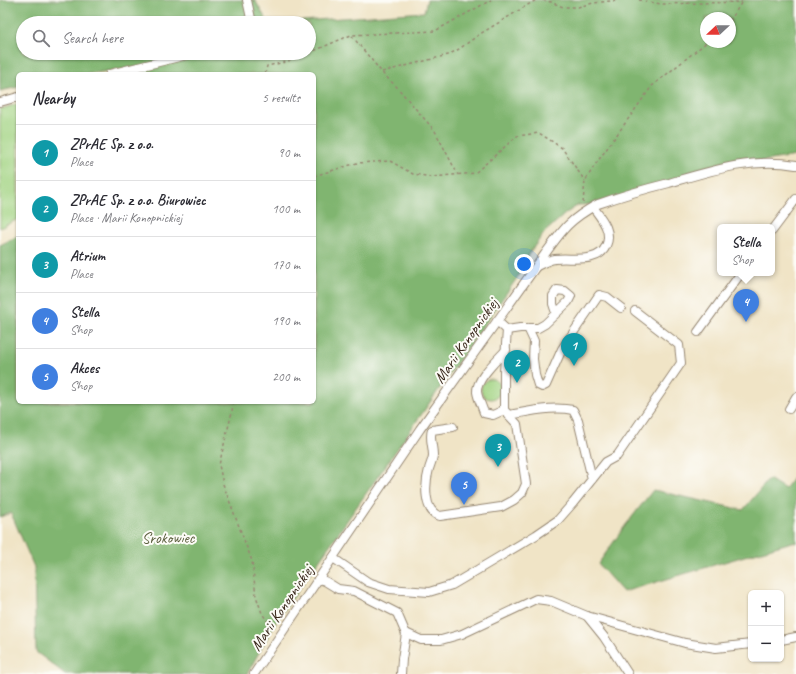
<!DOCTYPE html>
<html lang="en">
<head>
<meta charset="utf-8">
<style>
	body { margin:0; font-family:Caveat,sans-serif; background:#f2f2f3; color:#2b2b33 }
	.controls { position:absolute; right:12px; bottom:12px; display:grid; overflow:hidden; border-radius:6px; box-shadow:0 1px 3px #0004 }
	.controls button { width:36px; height:36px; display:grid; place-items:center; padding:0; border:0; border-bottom:1px solid #e1e1e2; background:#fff; color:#2b2b33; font:20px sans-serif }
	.compass { position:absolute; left:700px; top:12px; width:36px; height:36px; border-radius:50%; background:#fff; box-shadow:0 1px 3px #0004; rotate:248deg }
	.you { position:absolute; left:524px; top:264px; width:14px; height:14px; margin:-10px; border:3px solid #fff; border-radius:50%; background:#1a73e8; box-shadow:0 0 0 6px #1a73e833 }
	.badge { display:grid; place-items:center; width:26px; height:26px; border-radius:50%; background:#1a73e8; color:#fff; font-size:13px; font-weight:700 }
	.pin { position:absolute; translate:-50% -33px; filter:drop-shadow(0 1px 2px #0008) }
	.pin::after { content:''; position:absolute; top:21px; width:14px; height:12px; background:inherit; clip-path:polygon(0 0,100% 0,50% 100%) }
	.popup { position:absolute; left:717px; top:224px; width:58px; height:52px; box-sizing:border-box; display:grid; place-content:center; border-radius:6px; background:#fff; filter:drop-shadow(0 1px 3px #0005); font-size:13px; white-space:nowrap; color:#7c7c81 }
	.popup b { font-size:15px; color:#2b2b33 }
	.popup::after { content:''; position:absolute; left:50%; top:100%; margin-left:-8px; border:8px solid transparent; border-top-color:#fff }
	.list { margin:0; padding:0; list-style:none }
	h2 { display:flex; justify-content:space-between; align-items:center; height:52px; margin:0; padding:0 16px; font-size:17px }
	h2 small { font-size:13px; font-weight:400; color:#7c7c81 }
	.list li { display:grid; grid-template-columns:26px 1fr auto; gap:12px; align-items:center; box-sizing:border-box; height:56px; padding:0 16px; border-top:1px solid #e1e1e2 }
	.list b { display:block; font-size:15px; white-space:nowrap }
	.list p { margin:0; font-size:13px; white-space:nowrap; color:#7c7c81 }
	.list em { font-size:13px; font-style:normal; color:#7c7c81 }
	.icon { flex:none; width:22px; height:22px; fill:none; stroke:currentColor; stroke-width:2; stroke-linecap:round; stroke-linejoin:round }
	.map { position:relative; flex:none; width:796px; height:674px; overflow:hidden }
	.search { position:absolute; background:#fff; box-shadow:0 1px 3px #0004; left:16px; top:16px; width:300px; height:44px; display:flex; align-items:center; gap:10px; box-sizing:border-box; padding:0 14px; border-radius:22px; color:#7c7c81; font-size:15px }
	.panel { position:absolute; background:#fff; box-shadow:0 1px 3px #0004; left:16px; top:72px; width:300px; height:332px; border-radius:6px }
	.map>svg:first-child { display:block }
	.green { fill:#a1d382; stroke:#6e7e50 }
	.forest { fill:#80b570; stroke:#5e7047; fill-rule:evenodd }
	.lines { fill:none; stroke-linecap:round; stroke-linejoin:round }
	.minor-casing { stroke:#968772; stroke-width:10 }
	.path { stroke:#968772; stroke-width:1.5; stroke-dasharray:3 3; stroke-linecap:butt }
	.minor { stroke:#fff; stroke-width:8 }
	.labels { text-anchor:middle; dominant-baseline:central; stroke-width:4; stroke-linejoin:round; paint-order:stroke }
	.street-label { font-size:16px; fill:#3b2a1e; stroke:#fdfcf7 }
	.park-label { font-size:16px; fill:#5a5d3c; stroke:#fdfcf7 }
</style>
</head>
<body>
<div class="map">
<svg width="796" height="674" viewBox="0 0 796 674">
	<rect width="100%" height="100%" fill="#fdfcf7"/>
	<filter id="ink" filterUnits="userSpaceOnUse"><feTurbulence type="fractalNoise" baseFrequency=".025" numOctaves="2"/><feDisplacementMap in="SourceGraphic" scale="8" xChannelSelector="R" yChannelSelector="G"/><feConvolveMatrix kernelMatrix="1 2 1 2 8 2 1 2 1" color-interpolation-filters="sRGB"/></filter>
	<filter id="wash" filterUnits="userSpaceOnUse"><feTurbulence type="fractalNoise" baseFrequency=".012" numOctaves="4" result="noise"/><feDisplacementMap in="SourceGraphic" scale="16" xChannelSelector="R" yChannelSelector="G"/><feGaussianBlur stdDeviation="0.9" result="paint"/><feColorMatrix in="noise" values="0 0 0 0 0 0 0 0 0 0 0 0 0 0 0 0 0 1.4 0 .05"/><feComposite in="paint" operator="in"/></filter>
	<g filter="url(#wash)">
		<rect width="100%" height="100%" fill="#f0e4c6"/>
		<g class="green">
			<polygon points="18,104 18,219 0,228 0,109"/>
			<circle cx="491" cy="389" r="10"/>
		</g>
		<g class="forest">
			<path d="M0,0H255L268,23H23V53H309V23H274L424,12L427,0H796V156L731,166L598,204L578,205L565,214L545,232L530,252L517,278L276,622L247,674H65L36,652L34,567L11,513L0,517V245L18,236V402H314V74H140L139,67L86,74H18V87L0,91ZM706,18H730V42H706Z"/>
			<polygon points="796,474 796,543 792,542 623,592 598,564 625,526 653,490 743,510 769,479 785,489"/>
		</g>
	</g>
	<g filter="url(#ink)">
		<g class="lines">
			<g class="minor-casing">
				<g id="minor">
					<polyline points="247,0 252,23"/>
					<polyline points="110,74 195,53"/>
					<polyline points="0,102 18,97"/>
					<polyline points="772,231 796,199"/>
					<path d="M537,266C543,263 548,260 555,259C571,257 598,264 606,246C613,231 601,218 593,207"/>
					<polyline points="528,328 534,341 533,359 535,375 538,385 542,387 546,385 562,349 599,295 607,297 621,308"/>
					<polyline points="507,330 520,328 538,328 545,324 568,302 571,296 565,291 557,290 553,296 553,304 556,313"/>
					<polyline points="698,332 741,273"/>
					<polyline points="789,409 796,397"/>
					<path d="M504,410L493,415L484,413C482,406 478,399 477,392C476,379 497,360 506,350"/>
					<path d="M509,415C529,411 553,406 573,410L578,420L592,479"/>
					<path d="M453,427L432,430C429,438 433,446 433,455C433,459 430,465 429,469C425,483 423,512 440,516L501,507L514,500L522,493L526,484L517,424L504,410V372L507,330L497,321"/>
					<polyline points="333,558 368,582 389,589 429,592 452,585 536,535 558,520 573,503 606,462 617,456 681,363 679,345 635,311"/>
					<polyline points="318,579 325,581 338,589 354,591 397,613 406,634 402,659 401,674"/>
					<polyline points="587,616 685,643 716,648 751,644"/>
					<polyline points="406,633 421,640 441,640 462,634 536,599 551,601 587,616 604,637 628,674"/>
					<polyline points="781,640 796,637"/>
					<path d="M254,674L420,429L545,254C563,229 570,219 598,204C621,196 645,189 669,183C710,171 752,157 796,165"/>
				</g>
			</g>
			<g class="path">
				<polyline points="543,0 551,2 563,7 578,7 593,3 619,0"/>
				<polyline points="639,0 661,4 742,2"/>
				<polyline points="730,21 743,0"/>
				<polyline points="352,36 384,75 396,86 435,131 458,175"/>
				<polyline points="309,53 351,35 435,31 491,0"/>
				<polyline points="382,72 448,55 459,49 480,34 536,0"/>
				<polyline points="265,74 267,66 286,62 309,53"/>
				<polyline points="314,176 357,163 390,161 413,174 431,177 475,173 517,136 539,133 562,148 585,181"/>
				<polyline points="583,203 585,181 595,165 652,86 707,42"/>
				<polyline points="233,402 232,412 219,465 223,484 252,561 256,596 262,613 273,630"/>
			</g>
			<use href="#minor" class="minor"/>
		</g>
	</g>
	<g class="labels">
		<g class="street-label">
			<text transform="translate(466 341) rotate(-55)">Marii Konopnickiej</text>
			<text transform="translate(282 608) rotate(-56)">Marii Konopnickiej</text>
		</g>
		<g class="park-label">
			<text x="168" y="538">Srokowiec</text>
		</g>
	</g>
</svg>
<div class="controls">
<button>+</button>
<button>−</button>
</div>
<svg class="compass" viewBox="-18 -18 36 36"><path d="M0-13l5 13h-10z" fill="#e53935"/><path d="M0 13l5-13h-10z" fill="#7c7c81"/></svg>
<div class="you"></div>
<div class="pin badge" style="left:574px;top:366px;background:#0f9aa8">1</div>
<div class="pin badge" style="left:517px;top:383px;background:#0f9aa8">2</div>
<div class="pin badge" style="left:498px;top:467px;background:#0f9aa8">3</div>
<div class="pin badge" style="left:746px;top:322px;background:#3f7fe0">4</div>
<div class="popup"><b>Stella</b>Shop</div>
<div class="pin badge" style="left:464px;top:505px;background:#3f7fe0">5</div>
<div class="search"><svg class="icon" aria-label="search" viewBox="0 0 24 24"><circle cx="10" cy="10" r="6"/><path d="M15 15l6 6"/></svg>Search here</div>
<section class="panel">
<h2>Nearby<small>5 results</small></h2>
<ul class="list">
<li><span class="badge" style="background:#0f9aa8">1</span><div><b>ZPrAE Sp. z o.o.</b><p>Place</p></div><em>90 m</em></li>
<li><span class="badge" style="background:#0f9aa8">2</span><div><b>ZPrAE Sp. z o.o. Biurowiec</b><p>Place · Marii Konopnickiej</p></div><em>100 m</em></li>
<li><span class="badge" style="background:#0f9aa8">3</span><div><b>Atrium</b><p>Place</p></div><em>170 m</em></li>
<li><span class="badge" style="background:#3f7fe0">4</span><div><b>Stella</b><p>Shop</p></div><em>190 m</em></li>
<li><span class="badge" style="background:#3f7fe0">5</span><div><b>Akces</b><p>Shop</p></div><em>200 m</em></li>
</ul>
</section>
</div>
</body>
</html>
